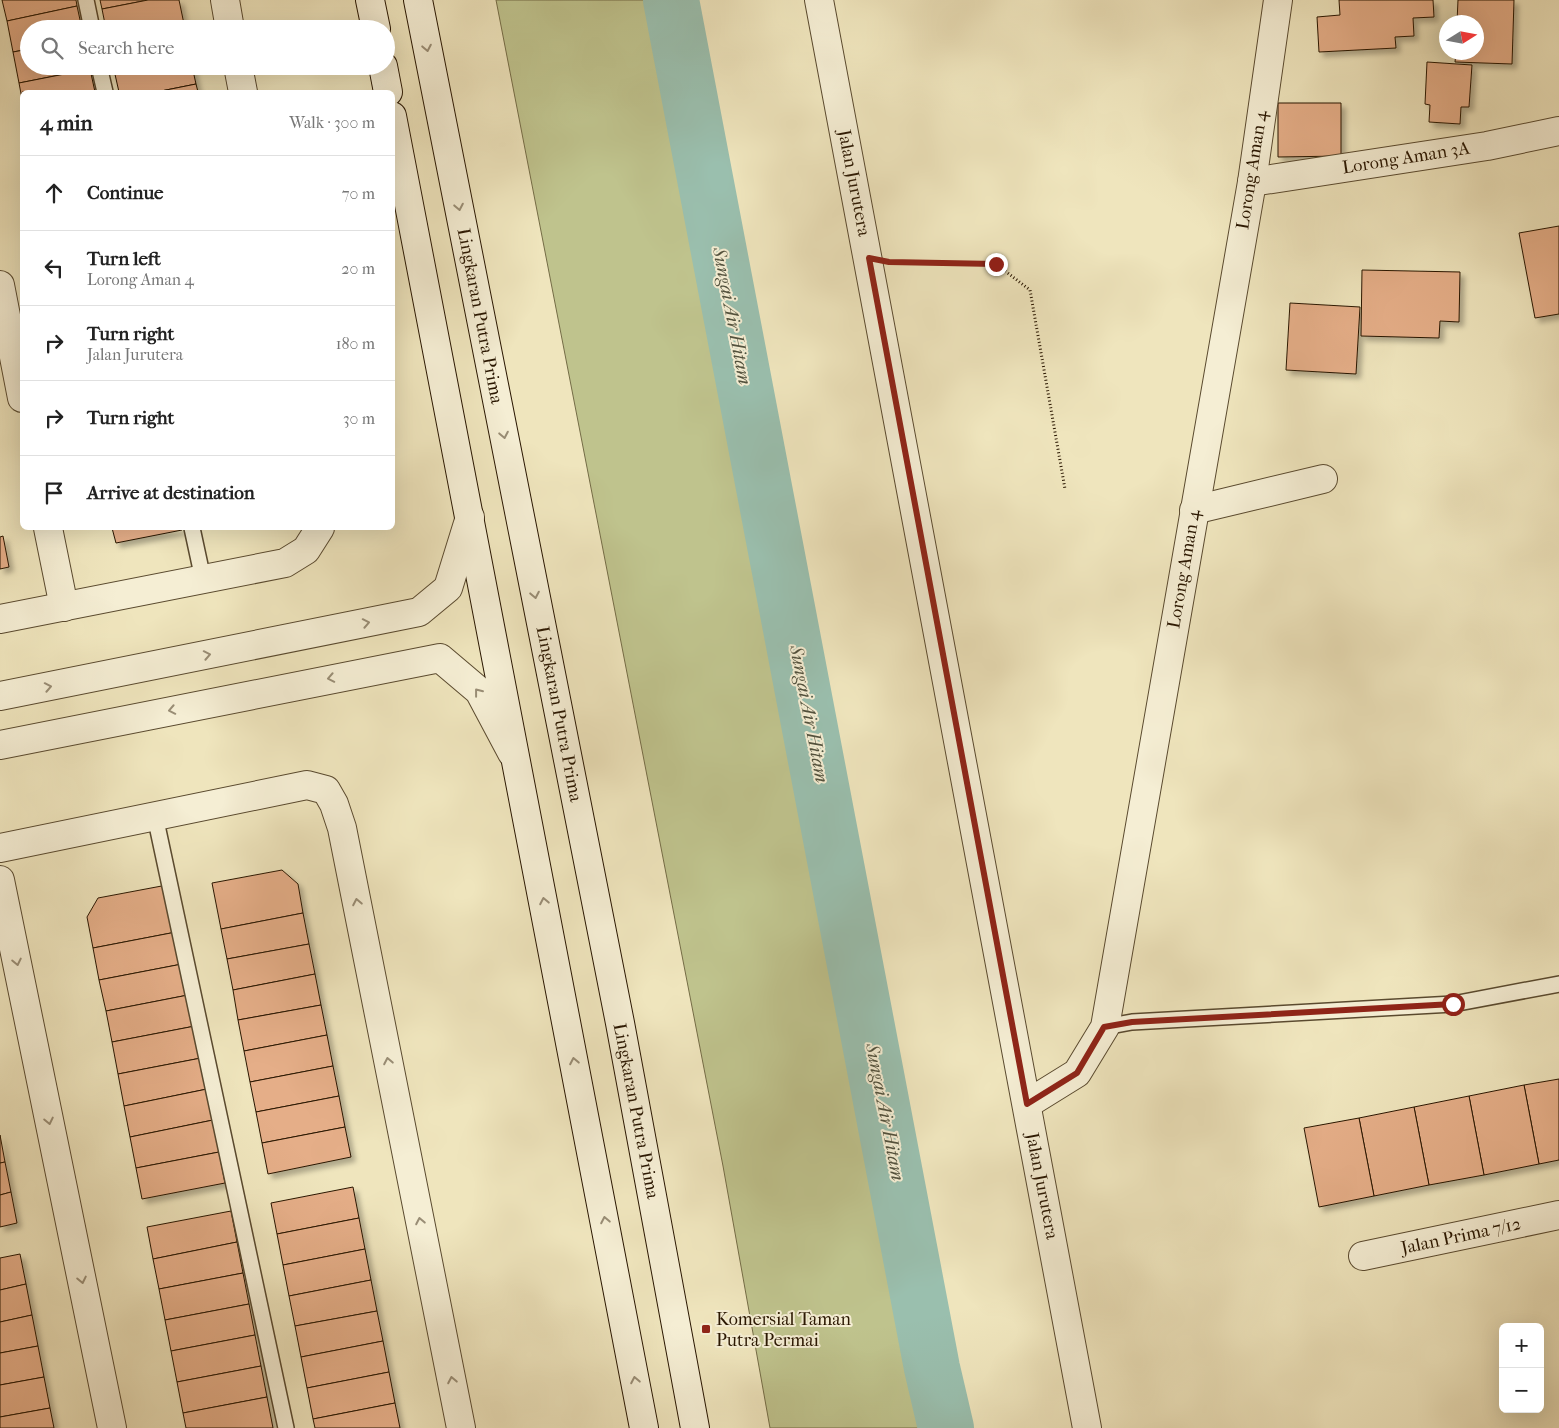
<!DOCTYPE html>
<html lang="en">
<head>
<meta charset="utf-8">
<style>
	body { margin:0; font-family:"IM FELL French Canon",serif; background:#f2f2f2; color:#222 }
	.controls { position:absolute; right:15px; bottom:15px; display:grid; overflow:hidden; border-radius:8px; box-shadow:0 5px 20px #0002 }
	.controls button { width:45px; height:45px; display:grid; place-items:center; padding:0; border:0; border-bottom:1px solid #e0e0e0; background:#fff; color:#222; font:25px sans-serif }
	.compass { position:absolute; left:1439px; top:15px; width:45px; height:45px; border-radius:50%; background:#fff; box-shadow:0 5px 20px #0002; rotate:79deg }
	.stop { position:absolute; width:15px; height:15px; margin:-11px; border:4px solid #8f2418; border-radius:50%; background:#fff }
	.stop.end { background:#8f2418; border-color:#fff; box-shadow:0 1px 5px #0008 }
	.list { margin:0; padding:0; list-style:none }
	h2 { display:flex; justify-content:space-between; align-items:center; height:65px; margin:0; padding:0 20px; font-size:21px }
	h2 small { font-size:16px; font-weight:400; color:#767676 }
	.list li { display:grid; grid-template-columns:32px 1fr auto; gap:15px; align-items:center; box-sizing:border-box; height:75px; padding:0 20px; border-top:1px solid #e0e0e0 }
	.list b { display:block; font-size:19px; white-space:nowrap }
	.list p { margin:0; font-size:16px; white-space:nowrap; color:#767676 }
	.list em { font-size:16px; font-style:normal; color:#767676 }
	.icon { flex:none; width:28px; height:28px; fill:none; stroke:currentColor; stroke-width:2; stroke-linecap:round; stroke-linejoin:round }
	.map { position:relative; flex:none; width:1559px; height:1428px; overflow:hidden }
	.search { position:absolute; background:#fff; box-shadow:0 5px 20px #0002; left:20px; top:20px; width:375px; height:55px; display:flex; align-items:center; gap:12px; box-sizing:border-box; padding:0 18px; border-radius:28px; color:#767676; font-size:19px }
	.panel { position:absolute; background:#fff; box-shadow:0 5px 20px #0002; left:20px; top:90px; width:375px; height:440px; border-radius:8px }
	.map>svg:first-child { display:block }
	.green { fill:#bfc38d; stroke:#746c46 }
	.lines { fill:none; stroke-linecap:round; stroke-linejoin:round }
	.river { stroke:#9abfae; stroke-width:56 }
	.building { fill:#e5ae88; stroke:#291600; filter:url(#shadow) }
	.service-casing { stroke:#5a4a2f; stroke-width:18 }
	.minor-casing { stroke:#5a4a2f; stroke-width:30 }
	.secondary-casing { stroke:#291600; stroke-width:30 }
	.path { stroke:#291600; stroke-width:3; stroke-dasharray:1 2.5; stroke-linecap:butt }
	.service { stroke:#f5eed4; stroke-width:15 }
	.minor { stroke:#f5eed4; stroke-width:28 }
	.secondary { stroke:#f5eed4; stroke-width:28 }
	.oneway { stroke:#998d75 }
	.route { stroke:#8f2418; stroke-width:6 }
	.poi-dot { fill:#8f2418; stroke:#f5eed4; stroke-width:2 }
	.labels { text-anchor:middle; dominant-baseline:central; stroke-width:4; stroke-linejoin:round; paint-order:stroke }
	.street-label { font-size:18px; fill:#291600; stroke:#f5eed4 }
	.poi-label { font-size:18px; fill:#291600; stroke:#f5eed4; text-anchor:start }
	.water-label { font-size:19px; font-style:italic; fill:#51513d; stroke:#f5eed4 }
</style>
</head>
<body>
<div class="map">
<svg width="1559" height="1428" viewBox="0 0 1559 1428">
	<defs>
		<filter id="shadow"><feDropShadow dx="4.5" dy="4.5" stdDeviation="2.5" flood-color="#0004"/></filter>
	</defs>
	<rect width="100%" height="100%" fill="#efe5bd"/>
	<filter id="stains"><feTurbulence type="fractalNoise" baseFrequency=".004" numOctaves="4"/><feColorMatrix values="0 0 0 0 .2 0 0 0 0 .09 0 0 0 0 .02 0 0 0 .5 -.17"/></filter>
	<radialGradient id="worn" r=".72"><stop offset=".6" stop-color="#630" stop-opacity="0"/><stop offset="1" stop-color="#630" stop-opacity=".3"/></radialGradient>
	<polygon class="green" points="496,0 689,0 909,1130 963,1428 770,1428 723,1166"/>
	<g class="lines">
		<polyline class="river" points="671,0 932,1368 946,1428"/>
	</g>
	<g class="building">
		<polygon points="2,0 76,0 77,6 7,21"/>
		<polygon points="100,0 148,0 102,9"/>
		<polygon points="148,0 179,0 184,24 159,29 106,29 102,9"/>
		<polygon points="1339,0 1433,0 1434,17 1413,18 1414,36 1395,37 1396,48 1319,52 1317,17 1340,15"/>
		<polygon points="1458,0 1514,0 1512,64 1455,62 1456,52 1476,52 1476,22 1457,22"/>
		<polygon points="77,6 82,29 29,29 29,49 13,52 7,21"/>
		<polygon points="184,24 185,29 159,29"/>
		<polygon points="29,49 29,66 89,66 90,69 19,83 13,52"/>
		<polygon points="1427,62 1472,65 1469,107 1461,107 1460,124 1429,122 1430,105 1425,104"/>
		<polygon points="113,66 131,66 114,70"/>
		<polygon points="131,66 192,66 196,84 156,92 119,92 114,70"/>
		<polygon points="90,69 95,92 22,92 22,99 19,83"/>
		<polygon points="196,84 198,92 156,92"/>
		<polygon points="1278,103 1341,103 1341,156 1278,157"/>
		<polygon points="1559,226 1559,314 1535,318 1519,233"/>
		<polygon points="1362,270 1460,272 1459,322 1440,321 1439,338 1361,336"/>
		<polygon points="1290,303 1360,307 1356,374 1286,370"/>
		<polygon points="112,528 182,528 182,530 116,543"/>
		<polygon points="3,536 9,567 0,569 0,537"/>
		<polygon points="282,870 298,884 303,913 221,929 212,883"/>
		<polygon points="167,885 176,932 93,948 87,917 98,898"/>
		<polygon points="303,913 309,944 227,959 221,929"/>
		<polygon points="176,932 182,964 99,980 93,948"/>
		<polygon points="309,944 315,974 233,990 227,959"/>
		<polygon points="182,964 188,995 106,1011 99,980"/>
		<polygon points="315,974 321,1005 238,1020 233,990"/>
		<polygon points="188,995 195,1026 112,1042 106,1011"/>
		<polygon points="321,1005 327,1035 244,1051 238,1020"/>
		<polygon points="195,1026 201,1058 118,1074 112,1042"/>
		<polygon points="327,1035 333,1066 250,1082 244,1051"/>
		<polygon points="201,1058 207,1089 124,1106 118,1074"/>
		<polygon points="333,1066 339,1096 256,1112 250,1082"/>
		<polygon points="1559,1079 1559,1160 1539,1164 1524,1085"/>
		<polygon points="1524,1085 1539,1164 1484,1175 1469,1096"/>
		<polygon points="207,1089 213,1120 130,1137 124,1106"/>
		<polygon points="339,1096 345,1127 262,1143 256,1112"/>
		<polygon points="1469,1096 1484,1175 1429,1185 1414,1107"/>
		<polygon points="1414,1107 1429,1185 1374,1196 1359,1118"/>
		<polygon points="1359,1118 1374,1196 1319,1207 1304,1128"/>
		<polygon points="213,1120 219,1152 136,1168 130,1137"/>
		<polygon points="345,1127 351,1157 268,1174 262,1143"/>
		<polygon points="0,1135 5,1162 0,1163"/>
		<polygon points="219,1152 225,1183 142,1199 136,1168"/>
		<polygon points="5,1162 11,1192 0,1195 0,1163"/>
		<polygon points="353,1187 359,1218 277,1234 271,1203"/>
		<polygon points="11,1192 17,1223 0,1227 0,1195"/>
		<polygon points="231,1211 237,1242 153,1259 147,1227"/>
		<polygon points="359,1218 365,1249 283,1265 277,1234"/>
		<polygon points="237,1242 243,1273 159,1289 153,1259"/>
		<polygon points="365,1249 371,1280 289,1296 283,1265"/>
		<polygon points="20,1254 26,1284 0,1290 0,1258"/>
		<polygon points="243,1273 249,1304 165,1320 159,1289"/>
		<polygon points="371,1280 377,1311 295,1326 289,1296"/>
		<polygon points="26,1284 32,1315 0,1322 0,1290"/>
		<polygon points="249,1304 255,1335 171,1351 165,1320"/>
		<polygon points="377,1311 383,1341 301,1357 295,1326"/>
		<polygon points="32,1315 38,1346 0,1353 0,1322"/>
		<polygon points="255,1335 261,1366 177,1382 171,1351"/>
		<polygon points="383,1341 389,1372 307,1388 301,1357"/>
		<polygon points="38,1346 44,1377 0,1385 0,1353"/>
		<polygon points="261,1366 267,1397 183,1413 177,1382"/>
		<polygon points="389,1372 395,1403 313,1419 307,1388"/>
		<polygon points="44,1377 50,1408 0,1417 0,1385"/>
		<polygon points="267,1397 273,1428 186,1428 183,1413"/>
		<polygon points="395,1403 400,1428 315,1428 313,1419"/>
		<polygon points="50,1408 54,1428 0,1428 0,1417"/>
	</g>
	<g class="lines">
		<g class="service-casing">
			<g id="service">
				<polyline points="86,0 92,29"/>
				<polyline points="99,66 105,92"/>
				<polyline points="192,528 203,579"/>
				<polyline points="155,816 286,1428"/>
				<polyline points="1105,1027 1132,1022 1453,1004 1559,984"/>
			</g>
		</g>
		<g class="minor-casing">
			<g id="minor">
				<polyline points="225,0 230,29"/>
				<polyline points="819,0 1087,1428"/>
				<polyline points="238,66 243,92"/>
				<polyline points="1252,182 1487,146 1559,131"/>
				<polyline points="0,285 22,398"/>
				<polyline points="1194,510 1323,479"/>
				<polyline points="48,528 64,607"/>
				<polyline points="0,619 285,563 306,550 320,528"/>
				<polyline points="0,696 419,612 448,588 470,517"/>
				<polyline points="0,745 440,658 479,691 512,753"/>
				<polyline points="0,848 307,785 326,790 334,804 342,828 461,1428"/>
				<polyline points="0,880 112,1428"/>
				<polyline points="1027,1104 1077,1073 1105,1027 1252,182 1278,0"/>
				<polyline points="1363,1256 1559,1215"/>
			</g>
		</g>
		<g class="secondary-casing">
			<g id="secondary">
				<polyline points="370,0 376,29"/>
				<polyline points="418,0 620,1023 695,1428"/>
				<polyline points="383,66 388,92"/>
				<polyline points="392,116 644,1428"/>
			</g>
		</g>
		<polyline class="path" points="899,262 996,264 1030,290 1065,489"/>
		<use href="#service" class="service"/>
		<use href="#minor" class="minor"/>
		<use href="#secondary" class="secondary"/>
	</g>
	<defs><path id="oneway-chevron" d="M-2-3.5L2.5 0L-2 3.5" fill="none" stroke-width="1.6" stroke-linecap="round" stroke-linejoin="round" transform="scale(1.25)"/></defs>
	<g class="oneway">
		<use href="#oneway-chevron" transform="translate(427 48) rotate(79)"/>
		<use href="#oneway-chevron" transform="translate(459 207) rotate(79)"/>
		<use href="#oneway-chevron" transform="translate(504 435) rotate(79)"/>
		<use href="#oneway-chevron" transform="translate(535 595) rotate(79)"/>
		<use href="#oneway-chevron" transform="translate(366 623) rotate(-11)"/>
		<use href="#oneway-chevron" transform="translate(207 655) rotate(-11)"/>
		<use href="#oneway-chevron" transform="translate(331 678) rotate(169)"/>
		<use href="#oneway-chevron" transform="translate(48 687) rotate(-11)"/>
		<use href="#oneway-chevron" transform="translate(478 692) rotate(-128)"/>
		<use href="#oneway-chevron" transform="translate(172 710) rotate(169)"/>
		<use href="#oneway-chevron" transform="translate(544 901) rotate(-101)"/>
		<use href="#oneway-chevron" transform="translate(357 902) rotate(-101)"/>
		<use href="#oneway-chevron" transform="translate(17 962) rotate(78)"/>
		<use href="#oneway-chevron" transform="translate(388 1061) rotate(-101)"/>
		<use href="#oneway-chevron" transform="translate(574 1061) rotate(-101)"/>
		<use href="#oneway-chevron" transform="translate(49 1121) rotate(78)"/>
		<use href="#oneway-chevron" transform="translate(605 1220) rotate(-101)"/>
		<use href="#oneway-chevron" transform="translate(420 1221) rotate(-101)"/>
		<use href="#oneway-chevron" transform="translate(82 1280) rotate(78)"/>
		<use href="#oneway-chevron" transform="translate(452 1380) rotate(-101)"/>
		<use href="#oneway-chevron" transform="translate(635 1380) rotate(-101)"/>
	</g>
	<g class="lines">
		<polyline class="route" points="996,264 889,262 869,258 1027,1104 1077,1073 1104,1027 1132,1022 1453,1004"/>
	</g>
	<rect class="poi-dot" x="701" y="1324" width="10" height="10" rx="2.5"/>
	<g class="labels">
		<g class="street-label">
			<text transform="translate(1406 158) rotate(-9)">Lorong Aman 3A</text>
			<text transform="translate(1252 170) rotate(-81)">Lorong Aman 4</text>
			<text transform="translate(854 183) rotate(79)">Jalan Jurutera</text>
			<text transform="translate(480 316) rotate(79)">Lingkaran Putra Prima</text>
			<text transform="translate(1184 569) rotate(-80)">Lorong Aman 4</text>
			<text transform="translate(559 714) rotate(79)">Lingkaran Putra Prima</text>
			<text transform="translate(636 1111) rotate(79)">Lingkaran Putra Prima</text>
			<text transform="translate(1042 1186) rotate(79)">Jalan Jurutera</text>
			<text transform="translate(1461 1236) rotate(-12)">Jalan Prima 7/12</text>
		</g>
		<g class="poi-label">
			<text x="716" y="1319">Komersial Taman<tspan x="716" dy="21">Putra Permai</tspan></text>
		</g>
		<g class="water-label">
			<text transform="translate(732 316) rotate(79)">Sungai Air Hitam</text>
			<text transform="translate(809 714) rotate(79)">Sungai Air Hitam</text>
			<text transform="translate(885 1112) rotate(79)">Sungai Air Hitam</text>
		</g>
	</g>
	<rect width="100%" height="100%" filter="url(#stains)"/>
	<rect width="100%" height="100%" fill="url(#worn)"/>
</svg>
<div class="controls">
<button>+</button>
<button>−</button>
</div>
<svg class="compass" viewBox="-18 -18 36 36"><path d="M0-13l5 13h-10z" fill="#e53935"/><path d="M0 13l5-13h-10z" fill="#767676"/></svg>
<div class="stop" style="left:1453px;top:1004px"></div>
<div class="stop end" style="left:996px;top:264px"></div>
<div class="search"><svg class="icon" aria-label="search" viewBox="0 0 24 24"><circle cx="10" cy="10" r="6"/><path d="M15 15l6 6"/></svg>Search here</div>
<section class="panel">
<h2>4 min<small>Walk · 300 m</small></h2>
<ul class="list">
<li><svg class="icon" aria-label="ahead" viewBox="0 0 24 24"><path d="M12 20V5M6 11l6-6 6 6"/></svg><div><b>Continue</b></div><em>70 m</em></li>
<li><svg class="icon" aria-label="left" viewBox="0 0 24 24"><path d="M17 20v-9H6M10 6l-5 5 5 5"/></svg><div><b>Turn left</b><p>Lorong Aman 4</p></div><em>20 m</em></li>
<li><svg class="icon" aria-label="right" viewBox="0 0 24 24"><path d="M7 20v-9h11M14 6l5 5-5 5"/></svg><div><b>Turn right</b><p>Jalan Jurutera</p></div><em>180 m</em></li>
<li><svg class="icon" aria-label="right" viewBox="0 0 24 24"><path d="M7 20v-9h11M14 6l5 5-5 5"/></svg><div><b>Turn right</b></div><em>30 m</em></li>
<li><svg class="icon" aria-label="arrive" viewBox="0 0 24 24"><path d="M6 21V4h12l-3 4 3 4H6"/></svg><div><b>Arrive at destination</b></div></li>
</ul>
</section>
</div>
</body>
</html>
